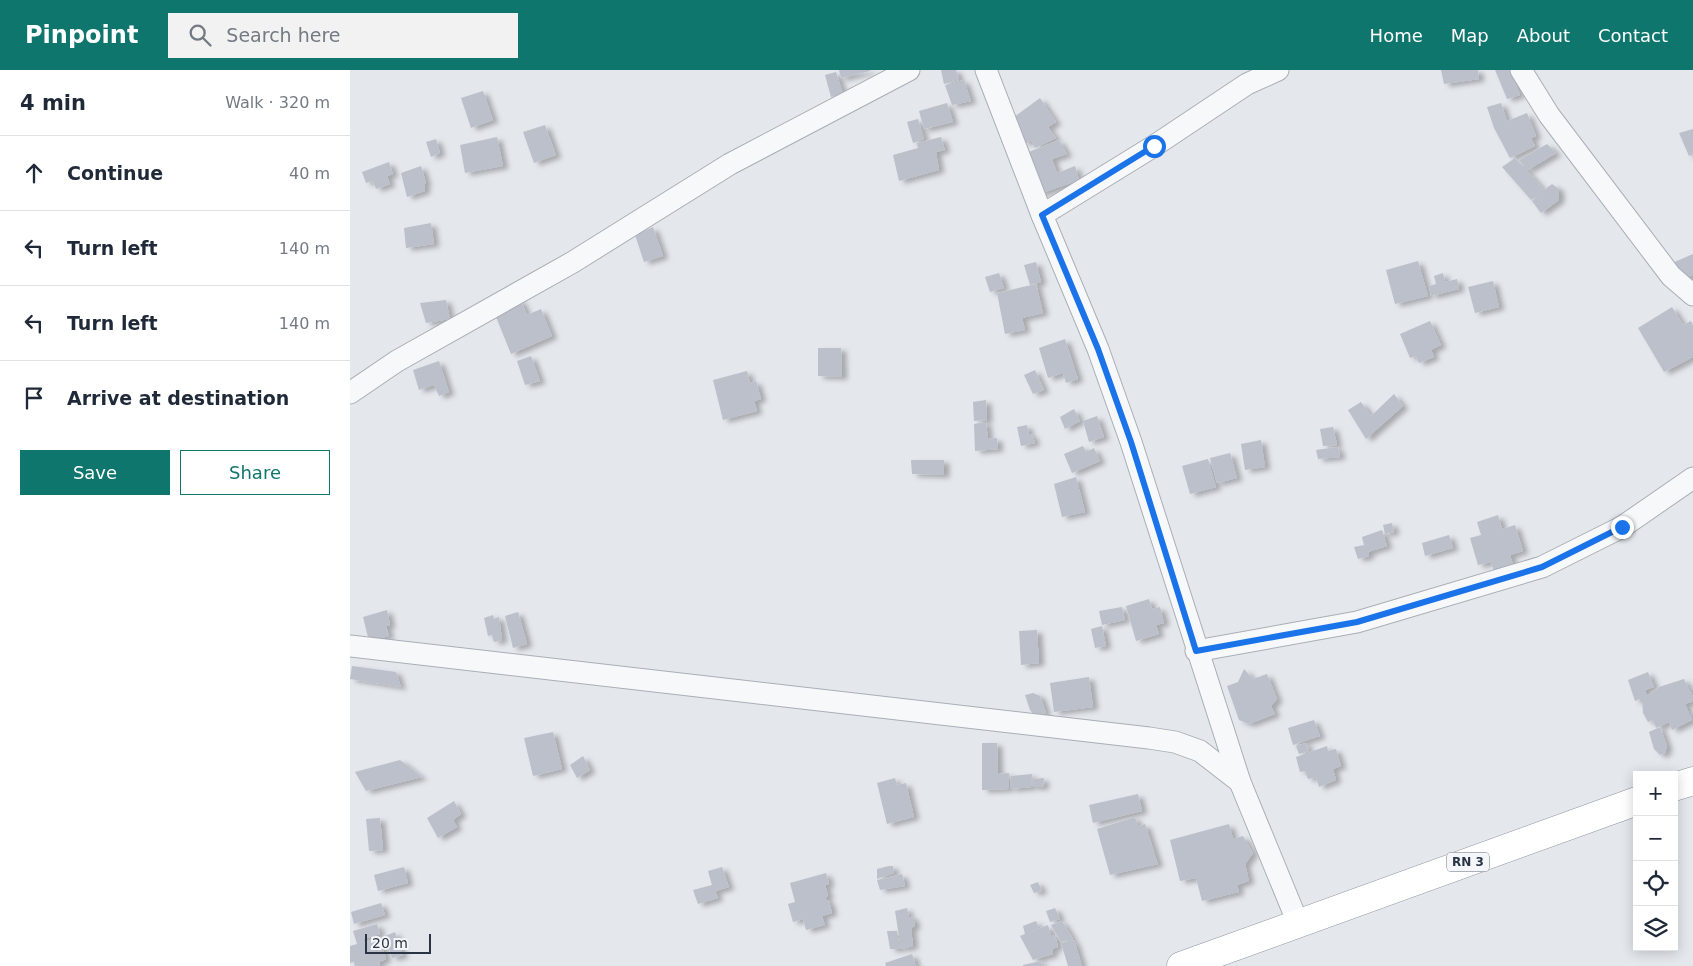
<!DOCTYPE html>
<html lang="en">
<head>
<meta charset="utf-8">
<style>
	body { margin:0; font-family:"DejaVu Sans",sans-serif; background:#f2f2f3; color:#1f2937 }
	.controls { position:absolute; right:15px; bottom:15px; display:grid; overflow:hidden; border-radius:0px; box-shadow:0 2px 12px #0003 }
	.controls button { width:45px; height:45px; display:grid; place-items:center; padding:0; border:0; border-bottom:1px solid #e0e1e3; background:#fff; color:#1f2937; font:25px sans-serif }
	.scale { position:absolute; left:15px; bottom:12px; width:66px; box-sizing:border-box; padding-left:5px; border:2px solid #2b3445; border-top:0; font-size:14px; line-height:18px; white-space:nowrap; color:#2b3445; -webkit-text-stroke:4px #f4f6f9; paint-order:stroke }
	.stop { position:absolute; width:15px; height:15px; margin:-11px; border:4px solid #1a73e8; border-radius:50%; background:#fff }
	.stop.end { background:#1a73e8; border-color:#fff; box-shadow:0 1px 5px #0008 }
	.list { margin:0; padding:0; list-style:none }
	h2 { display:flex; justify-content:space-between; align-items:center; height:65px; margin:0; padding:0 20px; font-size:21px }
	h2 small { font-size:16px; font-weight:400; color:#747a83 }
	.list li { display:grid; grid-template-columns:32px 1fr auto; gap:15px; align-items:center; box-sizing:border-box; height:75px; padding:0 20px; border-top:1px solid #e0e1e3 }
	.list b { display:block; font-size:19px; white-space:nowrap }
	.list em { font-size:16px; font-style:normal; color:#747a83 }
	.actions { display:flex; gap:10px; padding:15px 20px }
	.actions a { flex:1; padding:11px 0; border:1px solid #0f766e; border-radius:0px; text-align:center; font-size:18px; color:#0f766e }
	.actions .main { background:#0f766e; color:#fff }
	.icon { flex:none; width:28px; height:28px; fill:none; stroke:currentColor; stroke-width:2; stroke-linecap:round; stroke-linejoin:round }
	.map { position:relative; flex:none; width:1343px; height:896px; overflow:hidden }
	header { display:flex; align-items:center; gap:30px; box-sizing:border-box; height:70px; padding:0 25px; background:#0f766e; color:#fff }
	header strong { font-size:24px }
	nav { display:flex; gap:28px; margin-inline-start:auto; font-size:18px }
	.search { width:350px; height:45px; background:#f2f2f3; display:flex; align-items:center; gap:12px; box-sizing:border-box; padding:0 18px; border-radius:0px; color:#747a83; font-size:19px }
	main { display:flex }
	aside { flex:1; background:#fff }
	.map>svg:first-child { display:block }
	.building { fill:#bbc0ca; filter:url(#shadow) }
	.lines { fill:none; stroke-linecap:round; stroke-linejoin:round }
	.minor-casing { stroke:#a9aeb7; stroke-width:23 }
	.trunk-casing { stroke:#8b94a3; stroke-width:29 }
	.minor { stroke:#f7f8fa; stroke-width:21 }
	.trunk { stroke:#fff; stroke-width:28 }
	.route { stroke:#1a73e8; stroke-width:6 }
	.labels { text-anchor:middle; dominant-baseline:central; stroke-width:4; stroke-linejoin:round; paint-order:stroke }
	.shield { fill:#f4f6f9; stroke:#676e7b; stroke-width:1 }
	.shield-label { font-size:12px; font-weight:bold; fill:#2b3445 }
</style>
</head>
<body>
<header>
<strong>Pinpoint</strong>
<div class="search"><svg class="icon" aria-label="search" viewBox="0 0 24 24"><circle cx="10" cy="10" r="6"/><path d="M15 15l6 6"/></svg>Search here</div>
<nav><a>Home</a><a>Map</a><a>About</a><a>Contact</a></nav>
</header>
<main>
<aside>
<h2>4 min<small>Walk · 320 m</small></h2>
<ul class="list">
<li><svg class="icon" aria-label="ahead" viewBox="0 0 24 24"><path d="M12 20V5M6 11l6-6 6 6"/></svg><div><b>Continue</b></div><em>40 m</em></li>
<li><svg class="icon" aria-label="left" viewBox="0 0 24 24"><path d="M17 20v-9H6M10 6l-5 5 5 5"/></svg><div><b>Turn left</b></div><em>140 m</em></li>
<li><svg class="icon" aria-label="left" viewBox="0 0 24 24"><path d="M17 20v-9H6M10 6l-5 5 5 5"/></svg><div><b>Turn left</b></div><em>140 m</em></li>
<li><svg class="icon" aria-label="arrive" viewBox="0 0 24 24"><path d="M6 21V4h12l-3 4 3 4H6"/></svg><div><b>Arrive at destination</b></div></li>
</ul>
<div class="actions"><a class="main">Save</a><a>Share</a></div>
</aside>
<div class="map">
<svg width="1343" height="896" viewBox="0 0 1343 896">
	<defs>
		<filter id="shadow"><feDropShadow dx="5.5" dy="3" stdDeviation="2.5" flood-color="#0004"/></filter>
	</defs>
	<rect width="100%" height="100%" fill="#e4e7ec"/>
	<g class="building">
		<polygon points="489,0 520,0 520,1 491,8"/>
		<polygon points="591,0 606,0 609,10 594,14"/>
		<polygon points="1091,0 1128,0 1129,9 1094,14"/>
		<polygon points="1145,0 1160,0 1170,25 1157,29"/>
		<polygon points="486,2 493,24 481,27 475,5"/>
		<polygon points="614,10 621,31 602,35 595,15"/>
		<polygon points="133,21 143,50 121,58 111,28"/>
		<polygon points="690,28 706,52 698,57 706,68 685,78 681,70 675,74 660,50"/>
		<polygon points="597,33 603,52 574,59 569,41"/>
		<polygon points="1151,33 1157,51 1177,43 1186,66 1181,68 1185,76 1160,88 1144,58 1137,37"/>
		<polygon points="568,49 574,69 563,73 557,52"/>
		<polygon points="195,55 206,85 184,93 173,62"/>
		<polygon points="1343,59 1343,84 1339,86 1329,63"/>
		<polygon points="147,67 153,96 115,103 110,75"/>
		<polygon points="591,67 595,80 586,82 589,100 549,111 543,85 568,78 567,73"/>
		<polygon points="86,69 90,83 81,87 76,72"/>
		<polygon points="709,70 717,84 702,89 707,103 725,96 729,110 689,124 676,83"/>
		<polygon points="1197,74 1206,83 1178,100 1169,90"/>
		<polygon points="1165,88 1194,120 1202,114 1209,119 1209,130 1191,143 1182,131 1191,123 1181,130 1152,97"/>
		<polygon points="39,92 43,104 37,106 40,114 26,119 23,111 16,113 12,102"/>
		<polygon points="71,96 76,113 74,114 75,121 57,127 51,103"/>
		<polygon points="81,153 84,174 56,178 54,158"/>
		<polygon points="303,157 313,186 294,192 285,165"/>
		<polygon points="1343,184 1343,205 1333,209 1320,194"/>
		<polygon points="1068,191 1078,226 1045,234 1036,200"/>
		<polygon points="686,192 691,212 680,215 674,195"/>
		<polygon points="649,203 654,218 640,222 635,207"/>
		<polygon points="1093,203 1095,212 1107,209 1109,219 1081,226 1079,216 1086,214 1084,206"/>
		<polygon points="1143,211 1149,237 1125,243 1118,217"/>
		<polygon points="686,214 693,243 672,248 675,260 655,264 647,223"/>
		<polygon points="170,229 177,245 191,239 202,266 161,284 144,242"/>
		<polygon points="96,230 100,249 76,253 70,233"/>
		<polygon points="1322,237 1333,255 1341,251 1343,255 1343,287 1314,302 1288,258"/>
		<polygon points="1080,251 1091,275 1081,280 1084,287 1069,293 1066,286 1060,288 1050,264"/>
		<polygon points="715,269 728,309 716,313 713,303 698,308 689,278"/>
		<polygon points="468,278 491,278 492,307 468,306"/>
		<polygon points="181,286 190,311 175,315 167,291"/>
		<polygon points="89,291 99,322 89,326 84,315 69,320 63,300"/>
		<polygon points="685,300 694,320 683,324 674,305"/>
		<polygon points="397,301 400,313 406,311 411,329 404,331 407,341 373,350 363,310"/>
		<polygon points="1044,324 1053,336 1016,369 998,340 1011,332 1021,346"/>
		<polygon points="636,330 637,350 624,351 623,332"/>
		<polygon points="724,339 730,351 715,359 710,347"/>
		<polygon points="747,346 754,367 739,372 733,351"/>
		<polygon points="636,352 638,369 647,368 648,379 625,381 624,354"/>
		<polygon points="677,355 679,365 682,364 685,373 671,376 667,357"/>
		<polygon points="983,357 987,375 973,376 970,359"/>
		<polygon points="911,370 915,397 895,400 891,374"/>
		<polygon points="733,376 736,382 744,378 750,391 722,403 714,384"/>
		<polygon points="988,377 990,387 968,389 966,380"/>
		<polygon points="880,383 887,408 867,413 860,388"/>
		<polygon points="858,389 866,417 840,424 832,396"/>
		<polygon points="561,390 594,390 594,405 562,404"/>
		<polygon points="726,407 735,442 712,447 704,414"/>
		<polygon points="1148,445 1152,459 1165,455 1173,481 1160,485 1163,495 1144,501 1141,492 1128,495 1120,468 1131,465 1127,452"/>
		<polygon points="1042,453 1044,462 1035,464 1033,455"/>
		<polygon points="1032,460 1037,476 1018,482 1019,486 1008,489 1004,477 1014,475 1012,467"/>
		<polygon points="1099,465 1103,478 1075,486 1072,473"/>
		<polygon points="799,529 802,539 810,537 814,553 806,555 809,564 786,571 776,536"/>
		<polygon points="772,537 775,550 752,555 749,541"/>
		<polygon points="37,540 40,555 36,556 39,566 19,571 13,547"/>
		<polygon points="168,542 177,574 163,578 155,546"/>
		<polygon points="143,545 144,549 149,547 152,570 144,572 142,565 138,566 134,548"/>
		<polygon points="752,556 756,576 745,578 741,559"/>
		<polygon points="687,560 689,593 671,595 669,561"/>
		<polygon points="2,596 46,602 51,617 0,609"/>
		<polygon points="894,599 903,609 917,604 927,629 921,636 925,644 899,654 889,650 877,616 888,612"/>
		<polygon points="1298,602 1304,617 1295,620 1297,626 1285,631 1278,610"/>
		<polygon points="739,607 743,637 704,642 700,613"/>
		<polygon points="1334,609 1343,627 1343,631 1335,634 1342,650 1322,660 1319,652 1306,658 1303,650 1298,652 1293,643 1292,630 1309,617"/>
		<polygon points="683,623 690,626 696,643 684,645 680,640 675,625"/>
		<polygon points="964,650 970,666 943,675 938,658"/>
		<polygon points="1310,657 1317,676 1315,683 1310,685 1304,679 1299,662"/>
		<polygon points="203,662 212,699 183,706 174,668"/>
		<polygon points="632,673 647,673 648,704 659,703 658,719 632,720"/>
		<polygon points="956,673 959,681 949,684 946,676"/>
		<polygon points="977,676 978,681 986,679 991,696 983,699 986,710 969,717 966,707 958,709 955,701 950,702 946,687"/>
		<polygon points="233,686 240,700 227,708 220,695"/>
		<polygon points="50,690 72,707 16,721 5,702"/>
		<polygon points="682,704 681,717 660,719 661,706"/>
		<polygon points="545,708 547,715 556,713 564,747 537,754 527,713"/>
		<polygon points="694,708 693,717 682,717 683,709"/>
		<polygon points="788,724 792,741 743,753 739,735"/>
		<polygon points="104,731 111,744 103,750 107,757 88,768 77,748"/>
		<polygon points="785,747 788,756 795,754 808,794 760,805 747,759"/>
		<polygon points="30,748 33,780 19,781 16,749"/>
		<polygon points="879,754 883,769 893,766 903,783 895,794 899,811 887,815 889,822 852,831 846,808 830,811 820,770"/>
		<polygon points="539,796 543,796 544,803 527,809 527,799"/>
		<polygon points="54,797 58,813 28,821 24,805"/>
		<polygon points="372,797 379,817 365,821 368,828 348,834 343,820 362,815 358,801"/>
		<polygon points="476,803 479,814 475,815 478,825 475,829 479,831 482,843 472,846 475,855 456,860 453,849 443,852 438,834 445,832 440,813"/>
		<polygon points="552,804 555,816 530,820 527,810"/>
		<polygon points="688,812 692,821 684,823 680,815"/>
		<polygon points="31,833 35,845 4,854 1,842"/>
		<polygon points="557,838 559,848 563,846 565,856 561,858 563,876 551,879 545,841"/>
		<polygon points="705,838 710,849 700,852 696,841"/>
		<polygon points="686,851 689,858 678,863 698,855 701,865 705,865 708,877 702,879 703,884 683,890 670,866 675,864 673,856"/>
		<polygon points="712,851 723,869 711,872 701,855"/>
		<polygon points="27,854 30,864 13,869 14,872 30,867 36,889 29,892 30,896 5,896 4,892 0,893 0,876 7,874 3,861"/>
		<polygon points="537,861 547,861 550,879 540,879"/>
		<polygon points="45,862 53,885 42,888 35,866"/>
		<polygon points="724,870 732,896 718,896 711,873"/>
		<polygon points="562,884 566,896 536,896 535,893"/>
		<polygon points="691,891 692,896 673,896 673,895"/>
	</g>
	<g class="lines">
		<g class="minor-casing">
			<g id="minor">
				<polyline points="636,0 692,145 748,279 781,372 890,712 948,853"/>
				<polyline points="1171,0 1199,45 1321,206 1343,225"/>
				<polyline points="692,145 804,76 897,14 928,0"/>
				<polyline points="0,323 47,291 223,192 380,94 559,0"/>
				<polyline points="0,576 799,668 825,672 850,681 890,712"/>
				<polyline points="846,581 1007,552 1192,497 1272,457 1343,408"/>
			</g>
		</g>
		<g class="trunk-casing">
			<g id="trunk">
				<polyline points="1324,717 1343,711"/>
				<polyline points="831,896 1287,731"/>
			</g>
		</g>
		<use href="#minor" class="minor"/>
		<use href="#trunk" class="trunk"/>
	</g>
	<g class="lines">
		<polyline class="route" points="804,76 692,145 748,279 781,372 846,581 1007,552 1192,497 1272,457"/>
	</g>
	<g class="labels">
		<rect class="shield" x="1097" y="782.5" width="42" height="19" rx="4"/>
		<g class="shield-label">
			<text x="1118" y="792">RN 3</text>
		</g>
	</g>
</svg>
<div class="controls">
<button>+</button>
<button>−</button>
<button><svg class="icon" aria-label="locate" viewBox="0 0 24 24"><circle cx="12" cy="12" r="6"/><path d="M12 2v4M12 18v4M2 12h4M18 12h4"/></svg></button>
<button><svg class="icon" aria-label="layers" viewBox="0 0 24 24"><path d="M12 4l9 5-9 5-9-5zM3 14l9 5 9-5"/></svg></button>
</div>
<div class="scale">20 m</div>
<div class="stop" style="left:804px;top:76px"></div>
<div class="stop end" style="left:1272px;top:457px"></div>
</div>
</main>
</body>
</html>
